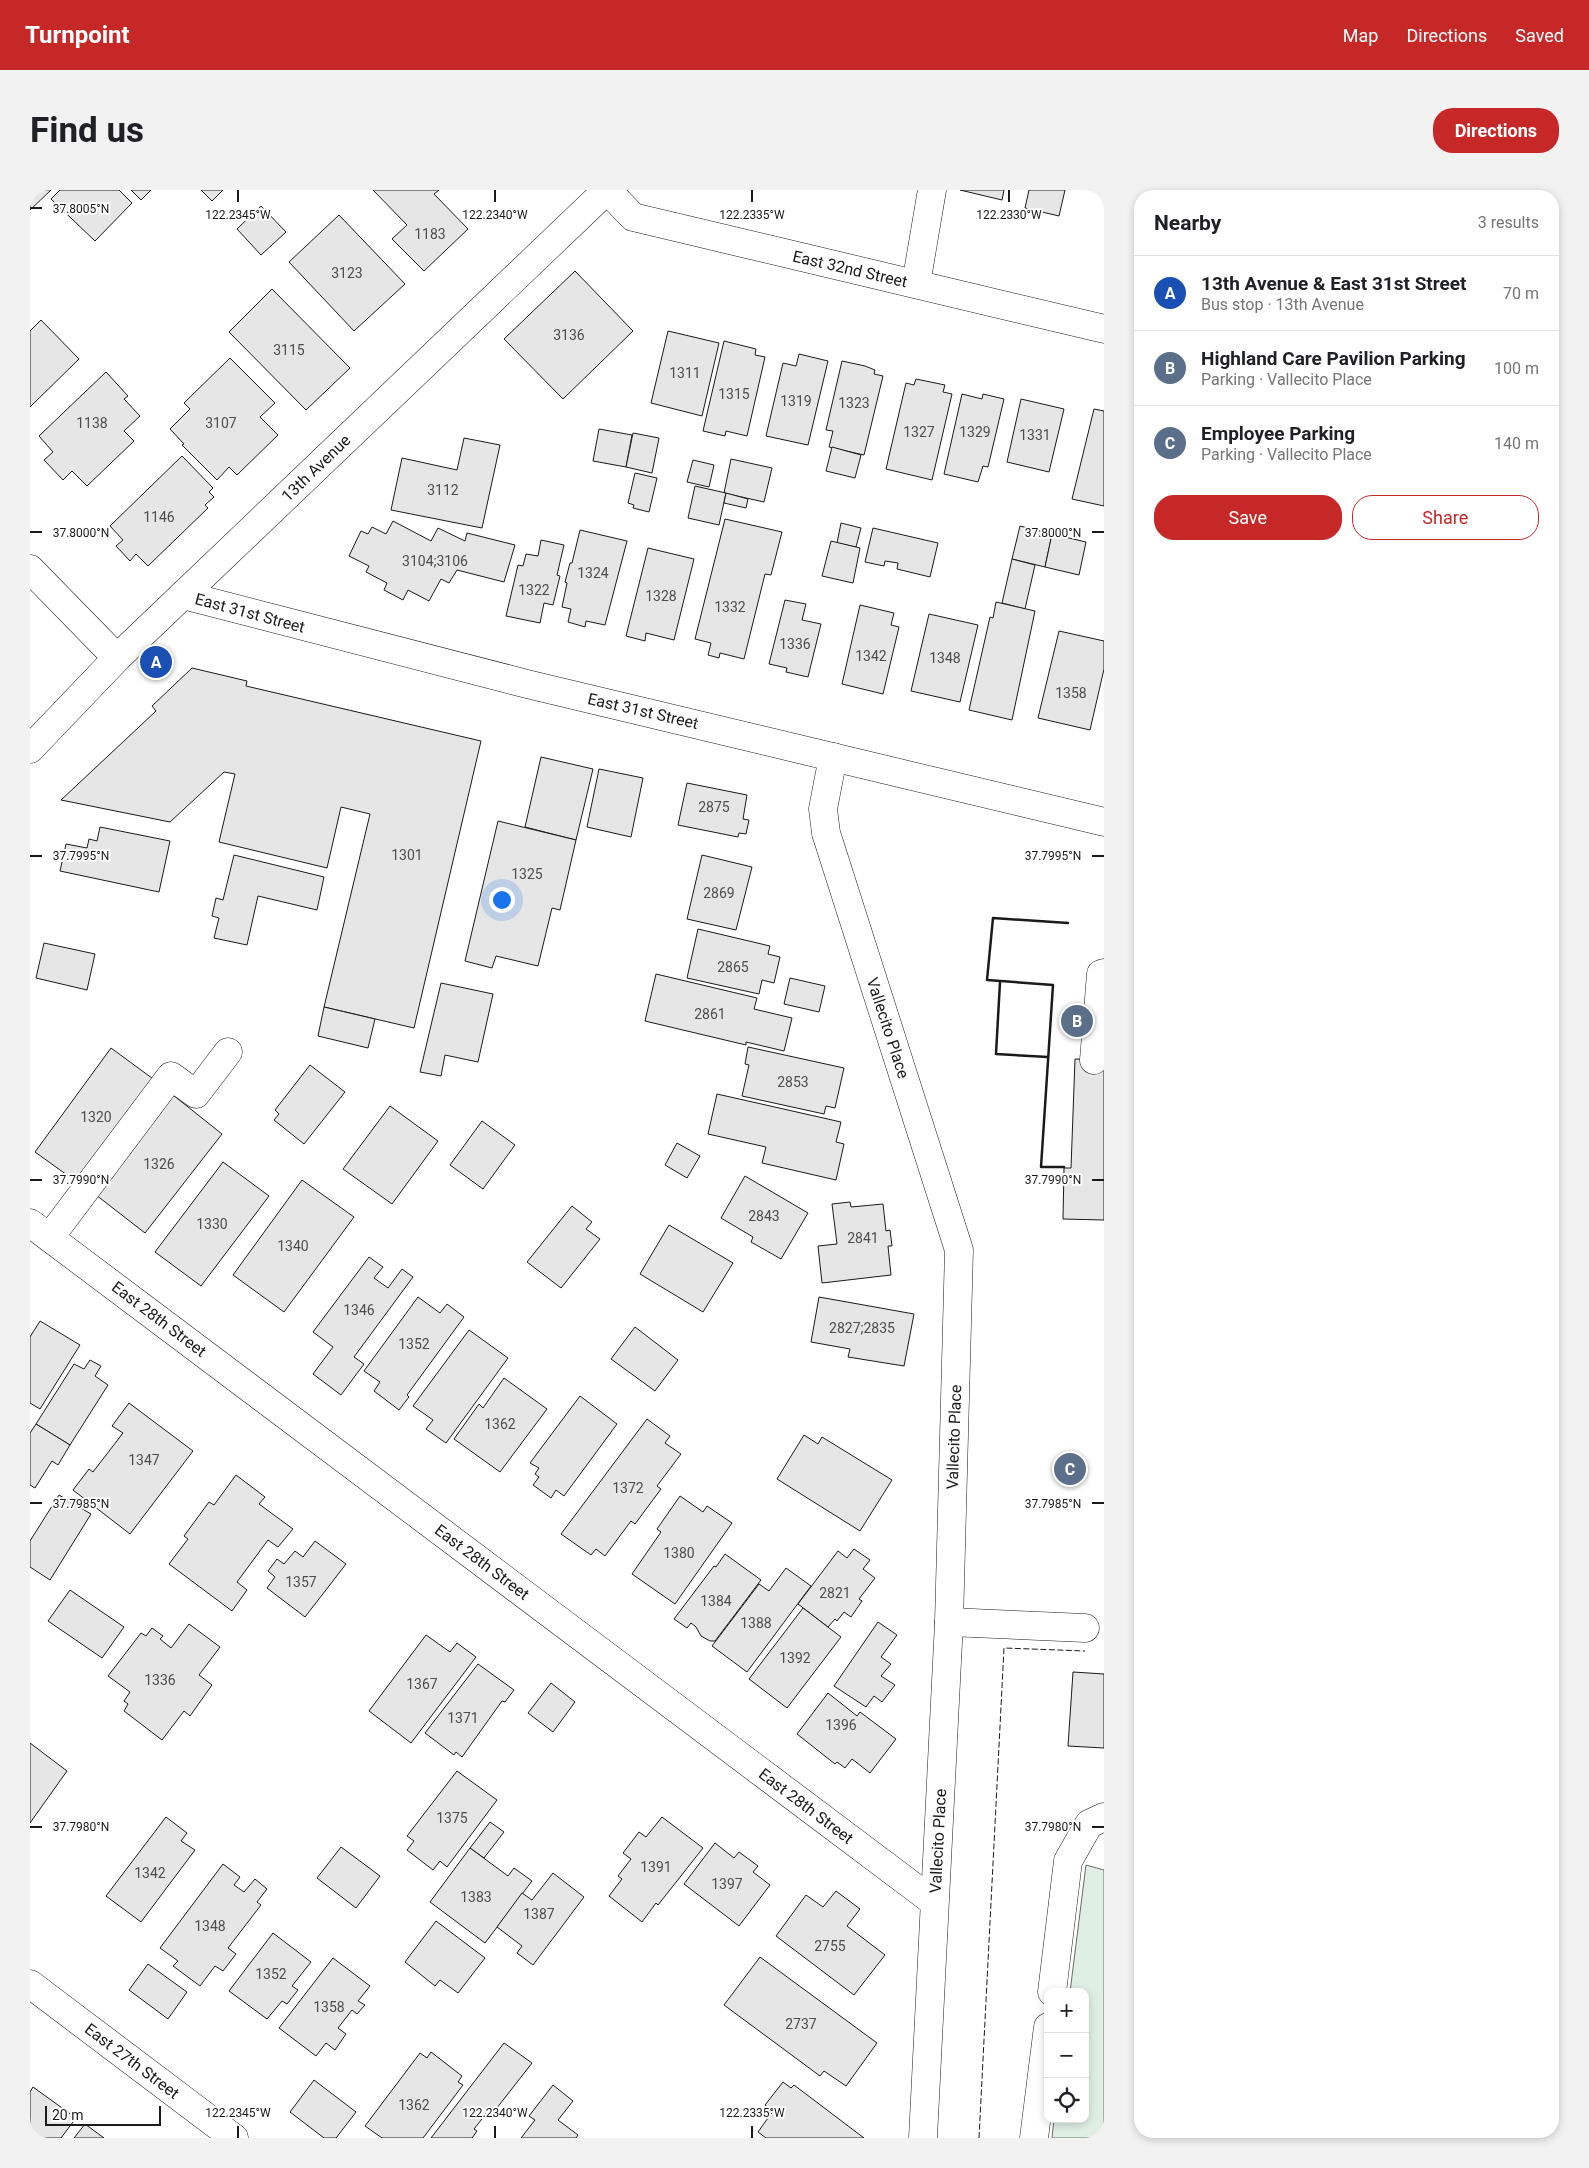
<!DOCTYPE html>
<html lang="en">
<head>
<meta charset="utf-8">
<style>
	body { margin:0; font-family:Roboto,sans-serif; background:#f2f2f2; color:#202124 }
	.controls { position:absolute; right:15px; bottom:15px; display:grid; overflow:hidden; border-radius:10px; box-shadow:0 2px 8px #0003 }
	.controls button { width:45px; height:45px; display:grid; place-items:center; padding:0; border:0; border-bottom:1px solid #e0e0e0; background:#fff; color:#202124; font:25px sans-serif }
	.scale { position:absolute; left:15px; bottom:12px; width:116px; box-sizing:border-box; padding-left:5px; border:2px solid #1a1a1a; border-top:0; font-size:14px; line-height:18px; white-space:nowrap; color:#1a1a1a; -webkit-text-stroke:4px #fff; paint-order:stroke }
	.you { position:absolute; left:471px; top:709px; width:18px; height:18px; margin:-12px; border:4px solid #fff; border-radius:50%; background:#1a73e8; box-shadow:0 0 0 8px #1a73e833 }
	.badge { display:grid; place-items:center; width:32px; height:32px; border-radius:50%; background:#c62828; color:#fff; font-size:16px; font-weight:700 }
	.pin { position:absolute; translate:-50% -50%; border:2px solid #fff; box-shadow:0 1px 5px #0006 }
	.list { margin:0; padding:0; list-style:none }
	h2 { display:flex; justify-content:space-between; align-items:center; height:65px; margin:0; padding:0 20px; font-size:21px }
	h2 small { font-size:16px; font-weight:400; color:#757577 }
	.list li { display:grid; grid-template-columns:32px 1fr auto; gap:15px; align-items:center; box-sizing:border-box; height:75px; padding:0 20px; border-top:1px solid #e0e0e0 }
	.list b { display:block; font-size:19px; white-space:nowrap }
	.list p { margin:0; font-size:16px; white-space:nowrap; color:#757577 }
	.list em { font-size:16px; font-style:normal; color:#757577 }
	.actions { display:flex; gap:10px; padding:15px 20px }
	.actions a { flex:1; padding:11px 0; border:1px solid #c62828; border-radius:20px; text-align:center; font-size:18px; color:#c62828 }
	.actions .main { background:#c62828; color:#fff }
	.icon { flex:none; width:28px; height:28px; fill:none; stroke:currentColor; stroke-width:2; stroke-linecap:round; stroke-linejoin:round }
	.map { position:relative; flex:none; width:1074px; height:1948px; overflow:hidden; border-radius:20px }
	header { display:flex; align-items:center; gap:30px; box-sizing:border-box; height:70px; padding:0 25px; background:#c62828; color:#fff }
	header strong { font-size:24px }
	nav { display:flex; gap:28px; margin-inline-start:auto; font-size:18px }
	.intro { display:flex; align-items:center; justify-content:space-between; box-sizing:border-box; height:120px; padding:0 30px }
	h1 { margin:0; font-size:35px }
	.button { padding:12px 22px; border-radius:20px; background:#c62828; color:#fff; font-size:18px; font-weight:700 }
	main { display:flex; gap:30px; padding:0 30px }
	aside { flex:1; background:#fff; border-radius:20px; box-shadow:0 2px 8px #0003 }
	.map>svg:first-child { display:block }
	.green { fill:#e0efe3; stroke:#6a6a6a }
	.building { fill:#e6e6e6; stroke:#1a1a1a }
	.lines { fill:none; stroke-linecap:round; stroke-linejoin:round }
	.minor-casing { stroke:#1a1a1a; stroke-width:29 }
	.minor { stroke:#fff; stroke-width:28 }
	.fence { stroke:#1a1a1a; stroke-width:1; stroke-dasharray:6 2.5; stroke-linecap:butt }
	.wall { stroke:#1a1a1a; stroke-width:2.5 }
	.ticks { fill:none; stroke:#1a1a1a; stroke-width:2 }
	.labels { text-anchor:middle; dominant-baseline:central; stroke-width:4; stroke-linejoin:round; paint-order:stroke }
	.number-label { font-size:14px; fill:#4d4d4d }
	.street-label { font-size:16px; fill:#1a1a1a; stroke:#fff }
	.ticks-label { font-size:12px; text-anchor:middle; fill:#1a1a1a; stroke:#fff; stroke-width:4; stroke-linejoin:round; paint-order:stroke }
</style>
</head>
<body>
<header>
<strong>Turnpoint</strong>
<nav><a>Map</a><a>Directions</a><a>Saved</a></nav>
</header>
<div class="intro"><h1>Find us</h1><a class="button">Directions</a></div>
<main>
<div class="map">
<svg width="1074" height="1948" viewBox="0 0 1074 1948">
	<rect width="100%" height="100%" fill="#fff"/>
	<polygon class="green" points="1056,1675 1074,1680 1074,1948 1022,1948 1024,1929 1055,1929 1055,1802 1040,1802"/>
	<g class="building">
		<polygon points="0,0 21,0 0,20"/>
		<polygon points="30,0 89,0 102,13 65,51 21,9"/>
		<polygon points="101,0 121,0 111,10"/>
		<polygon points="171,0 193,0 182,11"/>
		<polygon points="343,0 409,0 404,4 438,39 394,81 362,49 377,35"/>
		<polygon points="930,0 974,0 972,10"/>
		<polygon points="999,0 1035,0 1029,26 995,18"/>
		<polygon points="231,16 256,42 231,65 207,39"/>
		<polygon points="309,25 375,94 324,141 259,72"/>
		<polygon points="545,81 603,141 533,209 474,149"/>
		<polygon points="242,99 320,178 276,220 199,142"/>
		<polygon points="11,130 49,169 0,217 0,141"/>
		<polygon points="638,141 689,153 672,226 621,213"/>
		<polygon points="694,151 726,159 725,165 735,167 717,246 696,241 695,246 673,241"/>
		<polygon points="769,164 798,171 778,255 736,246 753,173 766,176"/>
		<polygon points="200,168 245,213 230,227 248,245 207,285 199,277 187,290 152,255 154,254 140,239 160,219 154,213"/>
		<polygon points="812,171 835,176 845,180 844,184 853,186 834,265 799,257 803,241 796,240"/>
		<polygon points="76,182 98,206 94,209 110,226 94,241 104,251 57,296 42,281 33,290 14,270 23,262 9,246"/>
		<polygon points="886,189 915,195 913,202 922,204 902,290 856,279 876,193 884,195"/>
		<polygon points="932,204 952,209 953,204 974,209 958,277 953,276 948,292 914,284"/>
		<polygon points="991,209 1034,219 1019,282 977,272"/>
		<polygon points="1064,219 1074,221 1074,316 1042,309"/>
		<polygon points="569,239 602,245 596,277 563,271"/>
		<polygon points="603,243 629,248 622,283 596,277"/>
		<polygon points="434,248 470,255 452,338 361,320 372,268 427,280"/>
		<polygon points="802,257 831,265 825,288 796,281"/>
		<polygon points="152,266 183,298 179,302 184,307 175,315 178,318 118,376 106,364 100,371 86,356 93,350 80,336"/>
		<polygon points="701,269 742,278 734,312 694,303"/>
		<polygon points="663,270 684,275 679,297 657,292"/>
		<polygon points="605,283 627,288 619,322 603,318 604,315 598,313"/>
		<polygon points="665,296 696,303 689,335 658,328"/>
		<polygon points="696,303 718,309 716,318 694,313"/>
		<polygon points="695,329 752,342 741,385 735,384 714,469 690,463 689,468 678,465 681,453 665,449"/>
		<polygon points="363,331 401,351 408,338 435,351 437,343 485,355 474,392 427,380 419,393 411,389 399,411 378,400 373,410 354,400 357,393 336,382 339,376 319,366 331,341 338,344 342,337 356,344"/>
		<polygon points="811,333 831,338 826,357 807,353"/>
		<polygon points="990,336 1022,344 1015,377 982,369"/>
		<polygon points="843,338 908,353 900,387 867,379 868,373 855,371 854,376 835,372"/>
		<polygon points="550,340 597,351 575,435 556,431 555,437 538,432 541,419 532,417 537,393 535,392 540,373 542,373"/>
		<polygon points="1022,344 1056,352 1049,385 1015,377"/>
		<polygon points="511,350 534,355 527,385 530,386 523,415 514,413 510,433 476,426 488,375 493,376 496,364 508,366"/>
		<polygon points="801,351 830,358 823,393 792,386"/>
		<polygon points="618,358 664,369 644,450 616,443 615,451 596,446"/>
		<polygon points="982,369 1005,375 995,419 972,413"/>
		<polygon points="755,410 776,414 772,430 791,434 778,487 756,482 757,478 739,474"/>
		<polygon points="966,412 1005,421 982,530 939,520 960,427 963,428"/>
		<polygon points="830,415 864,423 861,435 869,437 853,504 812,494"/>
		<polygon points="899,424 948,435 930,512 881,501"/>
		<polygon points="1029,441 1074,451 1074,479 1060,540 1008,528"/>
		<polygon points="162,478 217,491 216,496 451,551 384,838 294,817 340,624 311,617 297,678 189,652 205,584 194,582 140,632 31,610 126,521 122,516"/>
		<polygon points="511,567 563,579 546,650 495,637"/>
		<polygon points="569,579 613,588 601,647 557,637"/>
		<polygon points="657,593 717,605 713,629 719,630 716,644 709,643 708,647 648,635"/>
		<polygon points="468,631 546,650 530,720 522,718 508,776 466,766 462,778 435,771"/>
		<polygon points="70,637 140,651 129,702 30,681 36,654 57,658 59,649 67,651"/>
		<polygon points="204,665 294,687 287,720 228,706 217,755 184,748 189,728 182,726 186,708 193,710"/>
		<polygon points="672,665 722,677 706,740 657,729"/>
		<polygon points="668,739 740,756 738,764 750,767 744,793 732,790 729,804 657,788"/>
		<polygon points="14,753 65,764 57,800 6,788"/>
		<polygon points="626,784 727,808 724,819 762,828 754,861 716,852 716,855 615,831"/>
		<polygon points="760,788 795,796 789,822 754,814"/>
		<polygon points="411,793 463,804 448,872 415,865 411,886 390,882"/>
		<polygon points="294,817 345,829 338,858 288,846"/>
		<polygon points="718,857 814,878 805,918 796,916 794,924 712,906 719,875 715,874"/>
		<polygon points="81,858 126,891 51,995 5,962"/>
		<polygon points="1045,869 1074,870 1074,1030 1033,1029 1034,978 1041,978"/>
		<polygon points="280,875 315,902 274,954 244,930 249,924 245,920"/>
		<polygon points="687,904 811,932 806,952 814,954 806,990 732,973 736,957 678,944"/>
		<polygon points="143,905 192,944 115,1043 66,1005"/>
		<polygon points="360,916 408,951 362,1014 313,979"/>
		<polygon points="452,931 485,955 453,999 420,975"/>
		<polygon points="647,953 670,966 657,988 635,975"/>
		<polygon points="193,972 239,1006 171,1096 125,1062"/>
		<polygon points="715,986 778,1023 751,1069 721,1052 723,1047 691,1028"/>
		<polygon points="272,990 324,1027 254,1122 203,1085"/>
		<polygon points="820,1012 821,1017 853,1014 856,1041 860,1040 862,1056 858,1056 861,1085 792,1093 788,1056 807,1054 802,1014"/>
		<polygon points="542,1016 562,1032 556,1039 570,1049 531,1098 497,1072"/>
		<polygon points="639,1035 703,1073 673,1122 610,1084"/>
		<polygon points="339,1067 353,1077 344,1088 358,1098 372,1079 383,1087 324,1167 334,1174 311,1205 283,1184 303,1157 283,1142"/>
		<polygon points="388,1107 410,1123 417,1114 434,1127 377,1205 379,1207 369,1220 344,1201 350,1192 334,1181"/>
		<polygon points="789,1107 884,1124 874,1176 818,1167 820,1159 781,1152"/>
		<polygon points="10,1131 50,1155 10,1219 0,1213 0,1147"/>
		<polygon points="605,1137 648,1170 625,1201 581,1169"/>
		<polygon points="439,1140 478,1168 416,1253 396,1239 403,1230 383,1216"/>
		<polygon points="60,1170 71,1176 65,1186 78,1195 40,1255 6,1234 44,1174 54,1179"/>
		<polygon points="474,1188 517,1219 470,1282 424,1249 449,1214 453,1218"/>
		<polygon points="550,1206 587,1234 534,1306 526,1300 521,1308 503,1295 509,1287 505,1284 509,1278 500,1273"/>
		<polygon points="99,1213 163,1261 100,1344 43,1300 59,1279 63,1282 93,1243 82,1236"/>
		<polygon points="617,1229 640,1246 635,1253 651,1264 627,1296 631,1299 605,1334 601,1331 575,1366 566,1359 561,1365 531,1344"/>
		<polygon points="6,1234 40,1255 28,1275 22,1271 5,1298 0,1295 0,1243"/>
		<polygon points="774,1245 788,1254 792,1247 862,1290 830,1341 747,1289"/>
		<polygon points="206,1285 235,1307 229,1314 263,1339 248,1357 238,1350 207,1392 217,1400 202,1421 139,1374 158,1349 154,1346 179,1312 184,1315"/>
		<polygon points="29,1305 61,1324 20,1390 0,1377 0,1351"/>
		<polygon points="650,1306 673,1322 677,1316 702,1333 645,1414 602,1384 631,1342 627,1339"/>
		<polygon points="285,1351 316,1374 275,1427 237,1398 245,1387 238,1381 247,1369 254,1374 265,1361 273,1367"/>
		<polygon points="824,1359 840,1370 833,1379 845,1388 829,1409 832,1411 821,1427 814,1422 807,1431 805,1429 798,1437 768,1414 808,1361 817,1368"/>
		<polygon points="695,1364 731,1390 685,1451 680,1451 671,1446 666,1437 661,1433 657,1438 644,1429 684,1376 686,1377"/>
		<polygon points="756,1378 781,1396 717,1482 682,1456 729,1394 739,1401"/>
		<polygon points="40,1400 94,1437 72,1468 18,1431"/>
		<polygon points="773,1418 811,1447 757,1518 719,1489"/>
		<polygon points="848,1432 867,1445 851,1467 861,1474 851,1486 865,1495 852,1512 844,1506 836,1517 804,1496"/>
		<polygon points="159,1434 190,1457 169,1485 182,1495 160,1526 154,1521 132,1550 94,1521 98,1514 94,1511 100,1502 78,1486 111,1443 116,1446 122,1438 133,1446 130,1449 141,1458"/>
		<polygon points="396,1445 420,1462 427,1453 446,1467 381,1553 339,1521"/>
		<polygon points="448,1474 484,1500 475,1512 472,1511 432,1567 426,1562 424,1565 395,1543"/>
		<polygon points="1043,1482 1074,1484 1074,1558 1038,1556"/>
		<polygon points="521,1493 545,1512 523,1542 498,1523"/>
		<polygon points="798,1503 827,1526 830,1522 866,1549 840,1583 822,1569 815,1578 807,1572 805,1574 767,1544"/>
		<polygon points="0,1553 37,1581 0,1633"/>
		<polygon points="427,1581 467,1610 417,1677 410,1671 403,1680 377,1660 384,1651 377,1646"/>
		<polygon points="136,1627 157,1643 151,1651 165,1660 111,1732 76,1706"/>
		<polygon points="632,1627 673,1658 628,1715 626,1713 612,1732 579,1706 592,1689 588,1686 601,1669 593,1663 609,1642 616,1647"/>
		<polygon points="460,1632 474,1642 454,1668 440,1658"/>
		<polygon points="685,1653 704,1668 709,1662 728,1676 723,1682 740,1695 709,1736 654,1694"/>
		<polygon points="311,1657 350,1686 326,1718 287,1688"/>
		<polygon points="440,1658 478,1686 484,1678 502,1691 455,1753 400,1712"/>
		<polygon points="193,1674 210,1687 204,1695 214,1702 225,1689 237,1699 227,1712 231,1715 198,1758 206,1764 193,1781 185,1776 170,1796 143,1776 148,1771 130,1758"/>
		<polygon points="523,1683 554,1707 503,1775 487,1763 492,1756 467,1737 492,1703 502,1710"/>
		<polygon points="806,1701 830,1719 817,1736 855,1765 824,1805 746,1746 776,1705 793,1717"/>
		<polygon points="406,1731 455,1768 428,1803 410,1790 405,1796 375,1772"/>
		<polygon points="243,1743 281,1772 262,1796 268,1800 257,1814 252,1811 237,1829 199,1801"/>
		<polygon points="730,1767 847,1853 816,1896 794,1881 790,1886 694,1815"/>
		<polygon points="303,1768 340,1796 328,1811 335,1815 327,1824 322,1820 308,1838 316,1844 305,1860 296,1853 286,1866 249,1838"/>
		<polygon points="118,1774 157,1802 138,1829 99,1800"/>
		<polygon points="474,1853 502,1873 463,1923 459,1920 444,1939 447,1941 442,1948 401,1948"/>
		<polygon points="401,1862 432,1886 428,1892 433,1895 393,1948 352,1948 335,1936 390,1863 397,1868"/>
		<polygon points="284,1890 326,1922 306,1948 294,1948 260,1922"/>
		<polygon points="753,1892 761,1898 764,1895 834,1948 736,1948 728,1942 743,1921 735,1915"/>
		<polygon points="523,1895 543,1911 528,1930 548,1945 546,1948 491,1948 505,1930 499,1926"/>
		<polygon points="3,1897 46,1928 31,1948 0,1948 0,1902"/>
		<polygon points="55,1934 74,1948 44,1948"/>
	</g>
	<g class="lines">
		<g class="minor-casing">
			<g id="minor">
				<polyline points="577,0 603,27 1074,139"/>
				<polyline points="886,94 902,0"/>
				<polyline points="0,379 87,468"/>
				<polyline points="153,405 497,494 1074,632"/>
				<polyline points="0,559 87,468 577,0"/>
				<polyline points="803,567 793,619 796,643 929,1060 919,1432 893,1948"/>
				<polyline points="1064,870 1071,784 1074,783"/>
				<polyline points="0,1033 904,1712"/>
				<polyline points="20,1047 141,886 166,904 198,862"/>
				<polyline points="919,1432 1055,1438"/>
				<polyline points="0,1794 204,1948"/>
				<polyline points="1022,1802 1038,1671 1059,1634 1074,1627"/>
				<polyline points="1004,1948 1018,1837"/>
			</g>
		</g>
		<use href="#minor" class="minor"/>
		<polyline class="fence" points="949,1948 974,1458 1055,1461"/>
		<g class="wall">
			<polyline points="970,792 966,864 1018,867"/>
			<polyline points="1034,977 1011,977 1023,795 957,790 963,728 1038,733"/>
		</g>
	</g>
	<path class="ticks" d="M208,0V12M465,0V12M722,0V12M979,0V12M0,18H12M0,342H12M1062,342H1074M0,666H12M1062,666H1074M0,990H12M1062,990H1074M0,1313H12M1062,1313H1074M0,1637H12M1062,1637H1074M208,1936V1948M465,1936V1948M722,1936V1948"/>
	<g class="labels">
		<g class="number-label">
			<text x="400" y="44">1183</text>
			<text x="317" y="83">3123</text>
			<text x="539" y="145">3136</text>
			<text x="259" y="160">3115</text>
			<text x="655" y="183">1311</text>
			<text x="704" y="204">1315</text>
			<text x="766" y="211">1319</text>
			<text x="824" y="213">1323</text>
			<text x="62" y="233">1138</text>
			<text x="191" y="233">3107</text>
			<text x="889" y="242">1327</text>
			<text x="945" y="242">1329</text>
			<text x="1005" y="245">1331</text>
			<text x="413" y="300">3112</text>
			<text x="129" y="327">1146</text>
			<text x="405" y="371">3104;3106</text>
			<text x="563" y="383">1324</text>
			<text x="504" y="400">1322</text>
			<text x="631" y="406">1328</text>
			<text x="700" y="417">1332</text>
			<text x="765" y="454">1336</text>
			<text x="841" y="466">1342</text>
			<text x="915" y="468">1348</text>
			<text x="1041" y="503">1358</text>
			<text x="684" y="617">2875</text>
			<text x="377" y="665">1301</text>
			<text x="497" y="684">1325</text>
			<text x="689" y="703">2869</text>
			<text x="703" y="777">2865</text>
			<text x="680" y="824">2861</text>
			<text x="763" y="892">2853</text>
			<text x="66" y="927">1320</text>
			<text x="129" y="974">1326</text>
			<text x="734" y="1026">2843</text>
			<text x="182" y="1034">1330</text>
			<text x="833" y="1048">2841</text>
			<text x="263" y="1056">1340</text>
			<text x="329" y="1120">1346</text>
			<text x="832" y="1138">2827;2835</text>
			<text x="384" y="1154">1352</text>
			<text x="470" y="1234">1362</text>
			<text x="114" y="1270">1347</text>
			<text x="598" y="1298">1372</text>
			<text x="649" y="1363">1380</text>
			<text x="271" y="1392">1357</text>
			<text x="805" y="1403">2821</text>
			<text x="686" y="1411">1384</text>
			<text x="726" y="1433">1388</text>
			<text x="765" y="1468">1392</text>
			<text x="130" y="1490">1336</text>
			<text x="392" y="1494">1367</text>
			<text x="433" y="1528">1371</text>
			<text x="811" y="1535">1396</text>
			<text x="422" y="1628">1375</text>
			<text x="626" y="1677">1391</text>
			<text x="120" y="1683">1342</text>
			<text x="697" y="1694">1397</text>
			<text x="446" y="1707">1383</text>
			<text x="509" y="1724">1387</text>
			<text x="180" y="1736">1348</text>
			<text x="800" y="1756">2755</text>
			<text x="241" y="1784">1352</text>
			<text x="299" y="1817">1358</text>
			<text x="771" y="1834">2737</text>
			<text x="384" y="1915">1362</text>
		</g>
		<g class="street-label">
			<text transform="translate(820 79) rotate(13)">East 32nd Street</text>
			<text transform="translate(286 278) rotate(-44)">13th Avenue</text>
			<text transform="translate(220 423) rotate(15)">East 31st Street</text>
			<text transform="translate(613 521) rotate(13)">East 31st Street</text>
			<text transform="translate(858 838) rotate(72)">Vallecito Place</text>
			<text transform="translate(129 1129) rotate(37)">East 28th Street</text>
			<text transform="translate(924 1247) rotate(-88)">Vallecito Place</text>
			<text transform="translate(452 1372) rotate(37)">East 28th Street</text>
			<text transform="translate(776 1616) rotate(37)">East 28th Street</text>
			<text transform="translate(908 1651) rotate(-87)">Vallecito Place</text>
			<text transform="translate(102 1871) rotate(37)">East 27th Street</text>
		</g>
	</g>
	<g class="ticks-label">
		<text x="51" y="23">37.8005°N</text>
		<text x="208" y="29">122.2345°W</text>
		<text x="465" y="29">122.2340°W</text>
		<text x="722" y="29">122.2335°W</text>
		<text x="979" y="29">122.2330°W</text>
		<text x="51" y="347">37.8000°N</text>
		<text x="1023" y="347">37.8000°N</text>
		<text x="51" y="670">37.7995°N</text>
		<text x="1023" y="670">37.7995°N</text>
		<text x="51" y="994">37.7990°N</text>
		<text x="1023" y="994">37.7990°N</text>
		<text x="51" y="1318">37.7985°N</text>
		<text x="1023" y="1318">37.7985°N</text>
		<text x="51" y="1641">37.7980°N</text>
		<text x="1023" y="1641">37.7980°N</text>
		<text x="208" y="1927">122.2345°W</text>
		<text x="465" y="1927">122.2340°W</text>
		<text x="722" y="1927">122.2335°W</text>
	</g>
</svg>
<div class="controls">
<button>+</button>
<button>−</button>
<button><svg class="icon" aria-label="locate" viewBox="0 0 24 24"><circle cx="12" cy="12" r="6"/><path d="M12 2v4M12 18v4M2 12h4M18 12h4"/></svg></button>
</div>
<div class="scale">20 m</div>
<div class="you"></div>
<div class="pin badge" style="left:126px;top:472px;background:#1a4fb4">A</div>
<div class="pin badge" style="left:1047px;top:831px;background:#5c6f8a">B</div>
<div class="pin badge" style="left:1040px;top:1279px;background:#5c6f8a">C</div>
</div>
<aside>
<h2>Nearby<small>3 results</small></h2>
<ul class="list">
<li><span class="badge" style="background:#1a4fb4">A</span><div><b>13th Avenue &amp; East 31st Street</b><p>Bus stop · 13th Avenue</p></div><em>70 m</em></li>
<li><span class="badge" style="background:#5c6f8a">B</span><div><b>Highland Care Pavilion Parking</b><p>Parking · Vallecito Place</p></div><em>100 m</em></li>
<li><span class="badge" style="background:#5c6f8a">C</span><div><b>Employee Parking</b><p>Parking · Vallecito Place</p></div><em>140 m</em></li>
</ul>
<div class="actions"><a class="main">Save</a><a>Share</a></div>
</aside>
</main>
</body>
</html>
